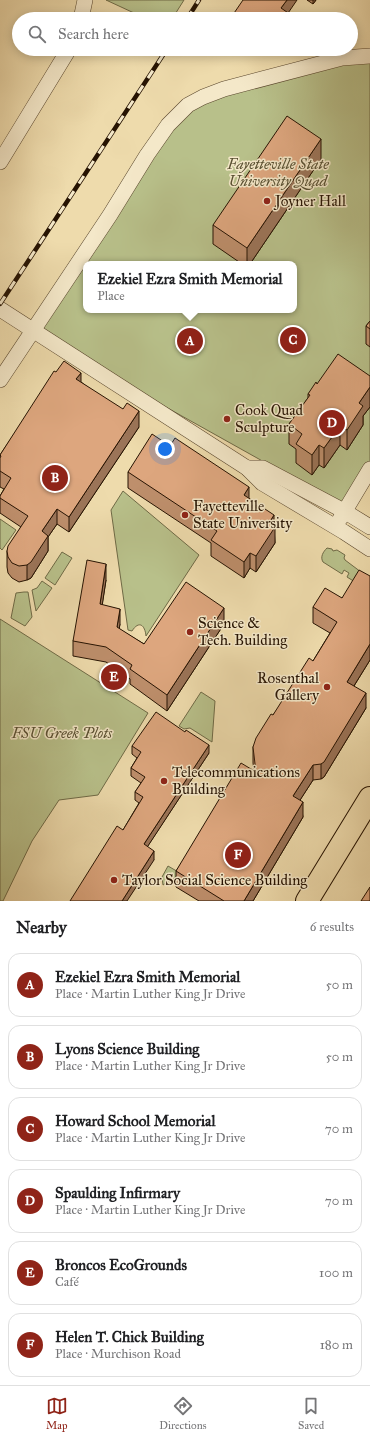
<!DOCTYPE html>
<html lang="en">
<head>
<meta charset="utf-8">
<style>
	body { margin:0; font-family:"IM FELL Great Primer",serif; background:#f2f2f2; color:#202124 }
	.you { position:absolute; left:165px; top:449px; width:14px; height:14px; margin:-10px; border:3px solid #fff; border-radius:50%; background:#1a73e8; box-shadow:0 0 0 6px #1a73e833 }
	.badge { display:grid; place-items:center; width:26px; height:26px; border-radius:50%; background:#8f2418; color:#fff; font-size:13px; font-weight:700 }
	.pin { position:absolute; translate:-50% -50%; border:2px solid #fff; box-shadow:0 1px 4px #0006 }
	.popup { position:absolute; left:83px; top:261px; width:214px; height:52px; box-sizing:border-box; display:grid; place-content:center; border-radius:8px; background:#fff; filter:drop-shadow(0 1px 3px #0005); font-size:13px; white-space:nowrap; color:#757577 }
	.popup b { font-size:15px; color:#202124 }
	.popup::after { content:''; position:absolute; left:50%; top:100%; margin-left:-8px; border:8px solid transparent; border-top-color:#fff }
	.list { margin:0; padding:0; list-style:none }
	h2 { display:flex; justify-content:space-between; align-items:center; height:52px; margin:0; padding:0 16px; font-size:17px }
	h2 small { font-size:13px; font-weight:400; color:#757577 }
	.list li { display:grid; grid-template-columns:26px 1fr auto; gap:12px; align-items:center; box-sizing:border-box; height:64px; margin:0 8px 8px; padding:0 8px; border:1px solid #e0e0e0; border-radius:12px }
	.list b { display:block; font-size:15px; white-space:nowrap }
	.list p { margin:0; font-size:13px; white-space:nowrap; color:#757577 }
	.list em { font-size:13px; font-style:normal; color:#757577 }
	.icon { flex:none; width:22px; height:22px; fill:none; stroke:currentColor; stroke-width:2; stroke-linecap:round; stroke-linejoin:round }
	.map { position:relative; flex:none; width:370px; height:901px; overflow:hidden }
	.search { position:absolute; background:#fff; box-shadow:0 2px 10px #0003; left:12px; right:12px; top:12px; height:44px; display:flex; align-items:center; gap:10px; box-sizing:border-box; padding:0 14px; border-radius:22px; color:#757577; font-size:15px }
	.sheet { height:484px; background:#fff }
	nav { display:flex; justify-content:space-around; align-items:center; box-sizing:border-box; height:56px; border-top:1px solid #e0e0e0; background:#fff; font-size:11px; color:#757577 }
	nav a { display:grid; justify-items:center; gap:2px }
	nav .on { color:#8f2418 }
	.map>svg:first-child { display:block }
	.green { fill:#b8c08a; stroke:#6f6a46; fill-rule:evenodd }
	.lines { fill:none; stroke-linecap:round; stroke-linejoin:round }
	.street-casing { stroke:#58452c; stroke-width:16 }
	.primary-casing { stroke:#261302; stroke-width:24 }
	.street { stroke:#f4e8c9; stroke-width:15 }
	.primary { stroke:#eedbac; stroke-width:22 }
	.rail-casing { stroke:#261302; stroke-width:4.5 }
	.rail { stroke:#f4e8c9; stroke-width:3; stroke-dasharray:9; stroke-linecap:butt }
	.wall { fill:#be8f6c; stroke:#261302 }
	.shaded-wall { fill:#9b7458; stroke:#261302 }
	.building { fill:#dda67e; stroke:#261302 }
	.poi-dot { fill:#8f2418; stroke:#f4e8c9; stroke-width:1.5 }
	.labels { text-anchor:middle; dominant-baseline:central; stroke-width:3; stroke-linejoin:round; paint-order:stroke }
	.park-label { font-size:15px; font-style:italic; fill:#595032; stroke:#f4e8c9 }
	.poi-label { font-size:15px; fill:#261302; stroke:#f4e8c9; text-anchor:start }
</style>
</head>
<body>
<div class="map">
<svg width="370" height="901" viewBox="0 0 370 901">
	<rect width="100%" height="100%" fill="#eedbac"/>
	<filter id="stains"><feTurbulence type="fractalNoise" baseFrequency=".005" numOctaves="4"/><feColorMatrix values="0 0 0 0 .2 0 0 0 0 .09 0 0 0 0 .02 0 0 0 .5 -.17"/></filter>
	<radialGradient id="worn" r=".72"><stop offset=".6" stop-color="#630" stop-opacity="0"/><stop offset="1" stop-color="#630" stop-opacity=".3"/></radialGradient>
	<g class="green">
		<polygon points="106,0 184,0 172,19 147,19"/>
		<path d="M370,57V468L346,505L266,463L155,401L40,327L177,118L207,98ZM86,264H294V310H86Z"/>
		<path d="M123,491L199,555L146,636C145,625 139,620 132,631L128,630L111,510Z"/>
		<polygon points="0,519 16,530 2,550 0,548"/>
		<path d="M327,548L332,549L333,551L337,550L345,555L344,558L345,560L361,572L355,582L347,577L349,573L344,570L342,574L323,562C320,557 323,552 327,548Z"/>
		<polygon points="62,552 72,558 55,585 45,578"/>
		<polygon points="42,581 52,588 36,611 32,590 37,588"/>
		<polygon points="24,592 28,592 32,617 25,626 11,618 16,593"/>
		<polygon points="0,619 148,713 98,795 59,800 32,841 3,901 0,901"/>
		<polygon points="201,692 215,701 212,742 190,728 184,729 179,726"/>
		<polygon points="168,866 180,873 179,875 163,885 162,877"/>
	</g>
	<g class="lines">
		<g class="street-casing">
			<g id="street">
				<polyline points="81,19 85,0"/>
				<polyline points="0,162 69,49"/>
				<polyline points="0,309 247,468 262,483 344,532 370,549"/>
				<polyline points="0,380 110,215 147,155 168,125 188,105 203,97 224,89 342,58 370,56"/>
				<polyline points="247,468 263,468 344,511 370,527"/>
				<polyline points="340,519 370,469"/>
			</g>
		</g>
		<g class="primary-casing">
			<polyline id="primary" points="307,901 370,798"/>
		</g>
		<use href="#street" class="street"/>
		<use href="#primary" class="primary"/>
		<g class="rail-casing">
			<g id="rail">
				<polyline points="187,19 199,0"/>
				<polyline points="0,304 167,49"/>
			</g>
		</g>
		<use href="#rail" class="rail"/>
	</g>
	<g class="wall">
		<polygon points="307,0 316,0 313,4"/>
		<polygon points="246,49 256,49 252,54"/>
		<polygon points="288,49 299,49 295,54"/>
		<polygon points="321,159 250,264 242,264 213,244 213,225"/>
		<polygon points="370,321 370,347 366,344 366,326"/>
		<polygon points="56,372 81,382 139,427 69,532 57,524 48,537 48,551 31,578 27,580 19,582 12,578 8,573 7,567 7,551 21,527 0,513 0,496 4,489 0,487 0,455"/>
		<polygon points="370,376 370,407 363,416 363,425 347,450 340,445 324,468 319,465 312,475 296,463 296,449 289,444 289,424 308,398 308,394 317,384"/>
		<polygon points="170,446 249,498 274,527 275,543 256,572 250,568 244,578 211,556 211,543 128,488 128,472"/>
		<polygon points="370,576 370,660 354,686 366,708 324,777 321,779 313,780 300,800 303,817 253,901 199,901 176,887 176,871 254,771 253,763 253,747 273,715 313,661 330,633 313,623 313,607 342,598"/>
		<polygon points="106,580 102,605 120,624 119,629 144,644 224,624 167,711 130,684 130,679 106,662 73,656 73,641"/>
		<polygon points="132,746 209,753 147,847 154,860 123,830 139,803 135,800 135,792 141,783 131,776 131,768 137,758 132,754"/>
	</g>
	<g class="shaded-wall">
		<polygon points="287,0 297,0 284,19 281,8"/>
		<polygon points="313,0 316,0 313,4"/>
		<polygon points="252,49 256,49 252,54"/>
		<polygon points="295,49 299,49 295,54"/>
		<polygon points="321,139 321,159 250,264 247,264 247,248"/>
		<polygon points="81,373 81,388 76,379"/>
		<polygon points="370,387 370,407 363,416 363,425 347,450 347,430 359,403"/>
		<polygon points="139,411 139,427 69,532 69,517"/>
		<polygon points="340,426 340,445 324,468 324,448"/>
		<polygon points="319,445 319,465 312,475 312,455"/>
		<polygon points="249,487 249,503 244,495"/>
		<polygon points="57,509 57,524 48,537 48,551 31,578 27,580 27,565 42,531"/>
		<polygon points="274,515 274,529 275,527 275,543 256,572 256,556 269,523"/>
		<polygon points="250,553 250,568 244,578 244,562"/>
		<polygon points="106,564 106,580 100,620 100,604"/>
		<polygon points="224,608 224,624 167,711 167,695"/>
		<polygon points="120,609 120,624 117,643 117,627"/>
		<polygon points="370,644 370,660 347,697 347,682"/>
		<polygon points="366,693 366,708 324,777 321,779 321,764"/>
		<polygon points="209,745 209,753 144,852 144,844"/>
		<polygon points="313,765 313,780 293,811 293,796"/>
		<polygon points="303,802 303,817 253,901 244,901"/>
		<polygon points="154,851 154,860 127,901 122,901"/>
	</g>
	<g class="building">
		<polygon points="243,0 287,0 281,8 297,19 268,19 267,18 266,19 230,19"/>
		<polygon points="287,116 321,139 247,248 213,225"/>
		<polygon points="370,321 370,329 366,326"/>
		<polygon points="338,354 370,376 370,387 359,403 363,406 347,430 340,426 324,448 319,445 312,455 296,444 302,434 289,424 310,395 308,394 316,382 317,384"/>
		<polygon points="64,361 81,373 76,379 123,409 127,403 139,411 69,517 57,509 42,531 48,536 31,562 27,565 19,566 12,563 8,557 7,551 8,546 28,516 0,498 0,496 11,478 0,471 0,458 1,456 0,455 54,371 56,372"/>
		<polygon points="152,434 170,446 175,438 249,487 244,495 274,515 269,523 275,527 256,556 250,553 244,562 211,540 217,531 128,472"/>
		<polygon points="87,560 106,564 100,604 120,609 117,627 144,644 186,582 224,608 167,695 130,669 132,665 106,647 73,641"/>
		<polygon points="359,570 370,576 370,644 347,682 366,693 324,762 321,764 313,765 293,796 303,802 244,901 224,901 176,871 241,763 256,772 253,747 256,738 271,714 273,715 309,658 313,661 337,622 313,607 325,588 342,598"/>
		<polygon points="156,712 185,732 186,730 209,745 144,844 154,851 122,901 70,901 117,826 123,830 143,797 135,792 145,777 131,768 141,752 132,746"/>
		<polygon points="370,887 370,901 361,901"/>
	</g>
	<g class="poi-dot">
		<circle cx="267" cy="201" r="4"/>
		<circle cx="227" cy="419" r="4"/>
		<circle cx="185" cy="515" r="4"/>
		<circle cx="190" cy="632" r="4"/>
		<circle cx="327" cy="687" r="4"/>
		<circle cx="164" cy="781" r="4"/>
		<circle cx="114" cy="880" r="4"/>
	</g>
	<g class="labels">
		<g class="park-label">
			<text x="278" y="164">Fayetteville State<tspan x="278" dy="17">University Quad</tspan></text>
			<text x="62" y="733">FSU Greek Plots</text>
		</g>
		<g class="poi-label">
			<text x="275" y="201">Joyner Hall</text>
			<text x="235" y="410">Cook Quad<tspan x="235" dy="17">Sculpture</tspan></text>
			<text x="193" y="506">Fayetteville<tspan x="193" dy="17">State University</tspan></text>
			<text x="198" y="623">Science &amp;<tspan x="198" dy="17">Tech. Building</tspan></text>
			<text x="319" y="678" text-anchor="end">Rosenthal<tspan x="319" dy="17">Gallery</tspan></text>
			<text x="172" y="772">Telecommunications<tspan x="172" dy="17">Building</tspan></text>
			<text x="122" y="880">Taylor Social Science Building</text>
		</g>
	</g>
	<rect width="100%" height="100%" filter="url(#stains)"/>
	<rect width="100%" height="100%" fill="url(#worn)"/>
</svg>
<div class="you"></div>
<div class="pin badge" style="left:190px;top:341px">A</div>
<div class="popup"><b>Ezekiel Ezra Smith Memorial</b>Place</div>
<div class="pin badge" style="left:55px;top:478px">B</div>
<div class="pin badge" style="left:293px;top:340px">C</div>
<div class="pin badge" style="left:332px;top:423px">D</div>
<div class="pin badge" style="left:114px;top:677px">E</div>
<div class="pin badge" style="left:238px;top:855px">F</div>
<div class="search"><svg class="icon" aria-label="search" viewBox="0 0 24 24"><circle cx="10" cy="10" r="6"/><path d="M15 15l6 6"/></svg>Search here</div>
</div>
<section class="sheet">
<h2>Nearby<small>6 results</small></h2>
<ul class="list">
<li><span class="badge">A</span><div><b>Ezekiel Ezra Smith Memorial</b><p>Place · Martin Luther King Jr Drive</p></div><em>50 m</em></li>
<li><span class="badge">B</span><div><b>Lyons Science Building</b><p>Place · Martin Luther King Jr Drive</p></div><em>50 m</em></li>
<li><span class="badge">C</span><div><b>Howard School Memorial</b><p>Place · Martin Luther King Jr Drive</p></div><em>70 m</em></li>
<li><span class="badge">D</span><div><b>Spaulding Infirmary</b><p>Place · Martin Luther King Jr Drive</p></div><em>70 m</em></li>
<li><span class="badge">E</span><div><b>Broncos EcoGrounds</b><p>Café</p></div><em>100 m</em></li>
<li><span class="badge">F</span><div><b>Helen T. Chick Building</b><p>Place · Murchison Road</p></div><em>180 m</em></li>
</ul>
</section>
<nav>
<a class="on"><svg class="icon" aria-label="map" viewBox="0 0 24 24"><path d="M3 6l6-2 6 2 6-2v14l-6 2-6-2-6 2zM9 4v14M15 6v14"/></svg>Map</a>
<a><svg class="icon" aria-label="directions" viewBox="0 0 24 24"><path d="M12 3l9 9-9 9-9-9zM9 14v-3h6M13 9l2 2-2 2"/></svg>Directions</a>
<a><svg class="icon" aria-label="saved" viewBox="0 0 24 24"><path d="M7 4h10v16l-5-4-5 4z"/></svg>Saved</a>
</nav>
</body>
</html>
